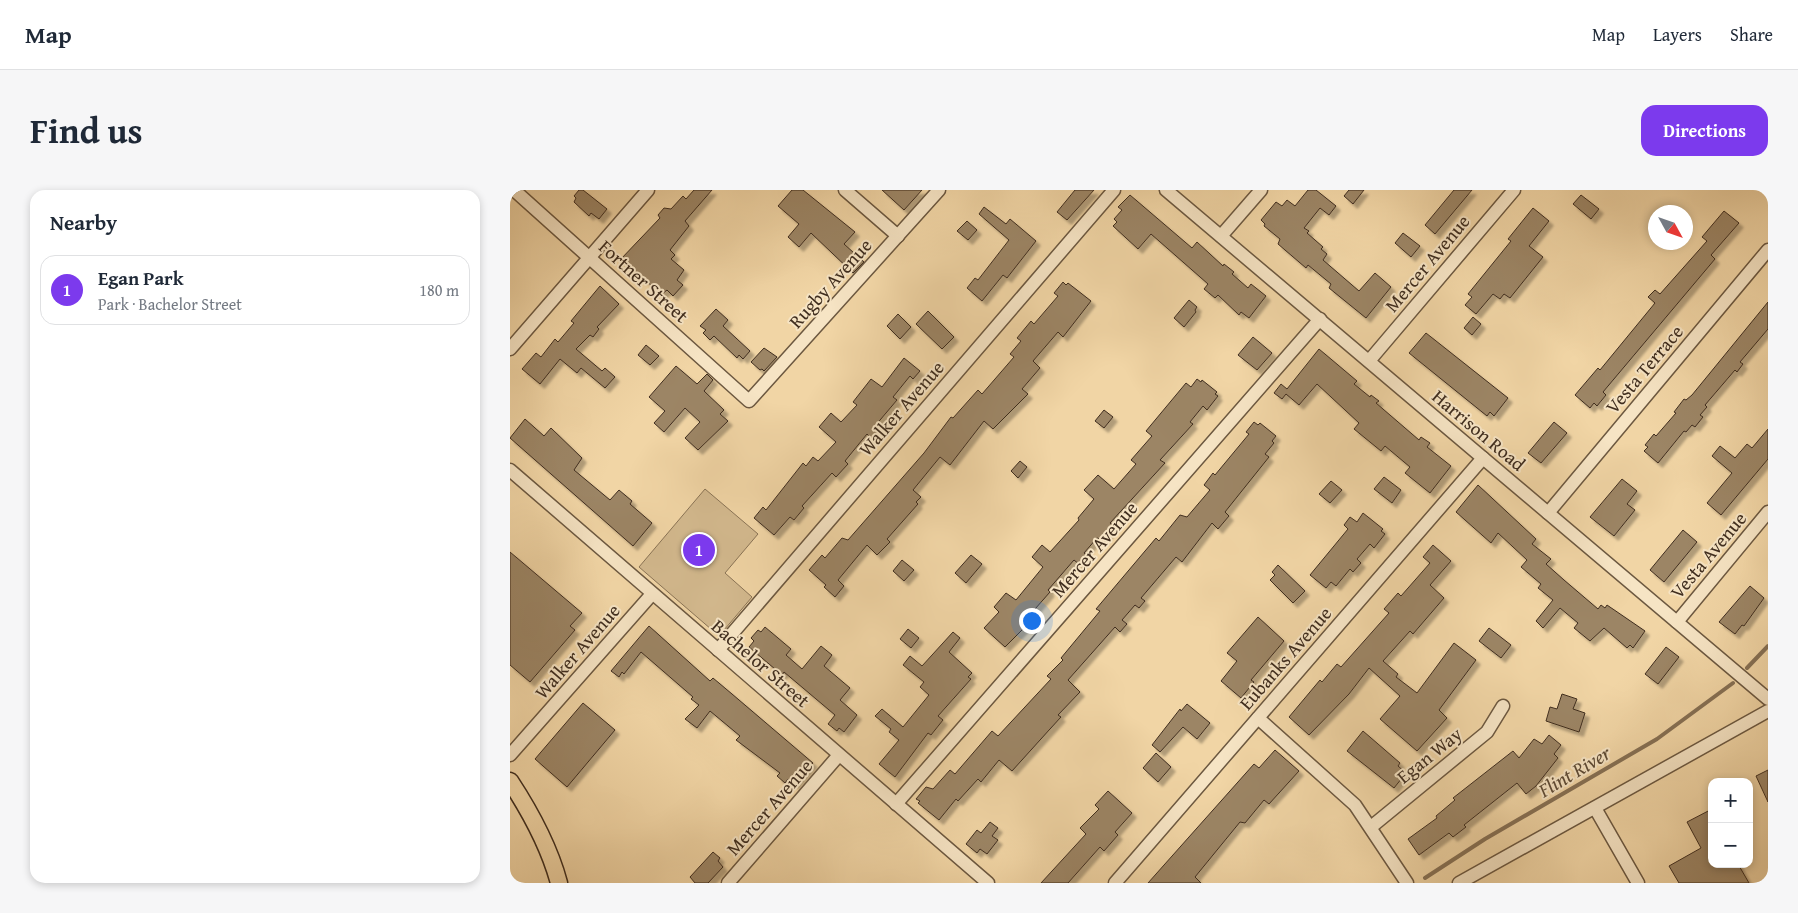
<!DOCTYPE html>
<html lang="en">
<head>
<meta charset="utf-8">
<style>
	body { margin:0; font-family:"Gentium Book Plus",serif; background:#f6f6f7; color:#1f2937 }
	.controls { position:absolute; right:15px; bottom:15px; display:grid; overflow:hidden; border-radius:10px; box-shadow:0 2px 8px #0003 }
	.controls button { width:45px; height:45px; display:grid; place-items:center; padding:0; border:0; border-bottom:1px solid #e0e1e3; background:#fff; color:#1f2937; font:25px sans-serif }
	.compass { position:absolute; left:1138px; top:15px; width:45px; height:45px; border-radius:50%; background:#fff; box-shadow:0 2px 8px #0003; rotate:130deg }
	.you { position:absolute; left:521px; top:430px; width:18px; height:18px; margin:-12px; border:4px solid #fff; border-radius:50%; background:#1a73e8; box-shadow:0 0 0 8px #1a73e833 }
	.badge { display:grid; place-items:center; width:32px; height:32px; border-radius:50%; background:#7c3aed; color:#fff; font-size:16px; font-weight:700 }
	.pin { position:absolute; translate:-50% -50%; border:2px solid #fff; box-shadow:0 1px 5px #0006 }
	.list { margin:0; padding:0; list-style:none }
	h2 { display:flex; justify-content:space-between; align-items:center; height:65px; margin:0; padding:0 20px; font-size:21px }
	h2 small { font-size:16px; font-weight:400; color:#747a83 }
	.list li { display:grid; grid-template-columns:32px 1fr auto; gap:15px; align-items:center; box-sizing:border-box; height:70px; margin:0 10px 10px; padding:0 10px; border:1px solid #e0e1e3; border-radius:15px }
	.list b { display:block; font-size:19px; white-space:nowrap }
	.list p { margin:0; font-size:16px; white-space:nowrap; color:#747a83 }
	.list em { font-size:16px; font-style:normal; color:#747a83 }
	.map { position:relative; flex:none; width:1258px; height:693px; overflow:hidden; border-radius:15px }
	header { display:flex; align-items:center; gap:30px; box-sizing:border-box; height:70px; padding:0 25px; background:#fff; border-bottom:1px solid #e0e1e3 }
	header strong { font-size:24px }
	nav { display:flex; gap:28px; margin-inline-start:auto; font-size:18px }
	.intro { display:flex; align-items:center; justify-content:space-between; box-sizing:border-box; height:120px; padding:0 30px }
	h1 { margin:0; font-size:35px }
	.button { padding:12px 22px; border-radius:15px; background:#7c3aed; color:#fff; font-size:18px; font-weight:700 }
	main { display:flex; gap:30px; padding:0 30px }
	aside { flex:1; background:#fff; border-radius:15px; box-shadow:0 2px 8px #0003 }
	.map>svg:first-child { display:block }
	.green { fill:#d3b98e; stroke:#8a7456 }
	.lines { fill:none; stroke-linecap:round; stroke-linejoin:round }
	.stream { stroke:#867054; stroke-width:4 }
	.building { fill:#9c8565; stroke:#402e1f; filter:url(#shadow) }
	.minor-casing { stroke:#6c5840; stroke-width:15 }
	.major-casing { stroke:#402e1f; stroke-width:19 }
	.minor { stroke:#f6e4c4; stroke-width:12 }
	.major { stroke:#f1d5a5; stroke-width:16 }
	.labels { text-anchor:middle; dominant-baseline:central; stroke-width:4; stroke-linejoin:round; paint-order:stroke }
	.street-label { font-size:19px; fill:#402e1f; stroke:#f6e4c4 }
	.water-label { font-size:20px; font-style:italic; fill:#5d4a35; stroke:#f6e4c4 }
</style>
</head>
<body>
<header>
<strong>Map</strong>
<nav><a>Map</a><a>Layers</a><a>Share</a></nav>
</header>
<div class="intro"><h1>Find us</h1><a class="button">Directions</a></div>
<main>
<aside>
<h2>Nearby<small></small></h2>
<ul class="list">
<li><span class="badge">1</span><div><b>Egan Park</b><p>Park · Bachelor Street</p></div><em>180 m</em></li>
</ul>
</aside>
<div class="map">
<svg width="1258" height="693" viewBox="0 0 1258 693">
	<defs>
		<filter id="shadow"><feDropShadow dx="4.5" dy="4.5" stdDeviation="1" flood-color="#0004"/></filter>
	</defs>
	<rect width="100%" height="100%" fill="#f1d5a5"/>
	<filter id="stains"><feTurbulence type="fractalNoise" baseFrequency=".004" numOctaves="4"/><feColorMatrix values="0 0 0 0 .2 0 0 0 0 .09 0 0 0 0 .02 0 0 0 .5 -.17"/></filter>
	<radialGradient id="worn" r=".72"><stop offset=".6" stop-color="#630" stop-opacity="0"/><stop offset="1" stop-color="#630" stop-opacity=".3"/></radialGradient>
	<polygon class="green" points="195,299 248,344 215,383 242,407 209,446 129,377"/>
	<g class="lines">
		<g class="stream">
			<polyline points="1237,478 1258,456"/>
			<polyline points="915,688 975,649 1147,549 1223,493"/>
		</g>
	</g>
	<g class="building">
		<polygon points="69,0 73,0 97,19 89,29 81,23 79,26 64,12 66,8 64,6"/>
		<polygon points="184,0 202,0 175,31 179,36 160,60 165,65 161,69 174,80 167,90 173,95 163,106 157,100 152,104 110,70 150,28 148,25 154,18 161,19 173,6 176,9"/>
		<polygon points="282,0 293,0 345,42 334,54 354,72 343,83 301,43 289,57 278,47 289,34 268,16"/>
		<polygon points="372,0 412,0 394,20"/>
		<polygon points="565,0 584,0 557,30 547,22"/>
		<polygon points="798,0 806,0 826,16 819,25 810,18 794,38 799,41 797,43 813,57 811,59 817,64 813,70 849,101 865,83 881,97 856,128 819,98 821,94 798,75 796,78 768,54 770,49 754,36 755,34 751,30 766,12 772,16 777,10 785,16"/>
		<polygon points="839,0 854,0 843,14 834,6"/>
		<polygon points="944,0 962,0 925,44 915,35"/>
		<polygon points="620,5 682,58 687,52 713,76 714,74 724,82 722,84 738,98 741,94 756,106 739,128 731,122 729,125 708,105 705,108 694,99 698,94 641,44 628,59 603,36 607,32 604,29 612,20 608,17"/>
		<polygon points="1071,5 1089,19 1081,29 1063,14"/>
		<polygon points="474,17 496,34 500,29 526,51 497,88 493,85 472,111 457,98 465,88 468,90 499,50 469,24"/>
		<polygon points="1023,18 1039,31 1019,56 1033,67 1000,108 994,104 990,109 983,104 966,124 955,115 962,107 958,104 1001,51 998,49"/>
		<polygon points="1214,21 1229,33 1201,65 1205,69 1093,202 1096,205 1087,216 1084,213 1080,218 1065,205 1088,178 1090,180 1145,113 1138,107 1145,100 1150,104 1197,51 1192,47"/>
		<polygon points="457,31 467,40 458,50 447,41"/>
		<polygon points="893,43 910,56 901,67 885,53"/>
		<polygon points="553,92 556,95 558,93 581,111 553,147 548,142 523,171 530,178 512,199 518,204 483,239 474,231 440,275 430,267 403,300 411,307 406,312 408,314 377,349 380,352 367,365 357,355 328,390 334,396 325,407 314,397 316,395 299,380 312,365 315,368 332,348 338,350 414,263 441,227 443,228 468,200 472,204 504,167 500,164 511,151 507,148 521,131 524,134 548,106 544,103"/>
		<polygon points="90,96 109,114 87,137 89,139 83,147 80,145 66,159 92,181 95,178 105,187 95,198 71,178 67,183 50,169 30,194 12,179 26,163 31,167 45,149 48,152 64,133 61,131"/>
		<polygon points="679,110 687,117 685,120 686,122 674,137 664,128"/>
		<polygon points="1258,112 1258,139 1230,172 1233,174 1227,182 1225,180 1195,215 1197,217 1190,225 1193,227 1185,237 1182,235 1176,242 1174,241 1148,273 1134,261 1138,257 1135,255 1144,244 1146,246 1166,223 1164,222 1174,209 1176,210 1182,205"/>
		<polygon points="206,119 218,130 213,136 240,161 233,169 229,165 227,168 204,146 200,150 193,143 196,140 190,136"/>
		<polygon points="418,121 444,147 432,159 406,134"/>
		<polygon points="388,124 401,137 390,149 377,136"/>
		<polygon points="963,127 971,134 962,145 954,138"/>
		<polygon points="916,143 998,208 984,226 980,222 977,226 899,163"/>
		<polygon points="743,147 762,163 747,180 728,165"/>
		<polygon points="136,155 149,166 140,175 128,165"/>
		<polygon points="254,158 267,167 254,181 252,179 250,180 241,172"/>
		<polygon points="809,159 847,191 844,194 860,207 861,205 869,211 866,213 909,250 911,247 920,253 917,257 941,276 920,303 895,283 900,277 875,256 871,261 844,239 849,233 807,194 789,215 776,204 772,209 764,203 771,194 777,199"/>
		<polygon points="394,168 410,181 403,189 400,186 383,207 387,210 365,236 369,240 361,248 357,244 335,271 338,274 326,287 322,283 292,316 294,318 284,330 280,327 264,345 244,328 253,317 256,320 293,273 296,276 303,267 308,271 326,252 309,237 321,223 331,232 347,215 343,212 361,189 372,197"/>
		<polygon points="166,176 187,194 197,184 203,190 194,201 214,220 210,224 218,231 188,260 175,248 190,232 175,218 154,242 144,233 155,221 139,207"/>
		<polygon points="687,189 691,192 692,190 707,202 705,204 708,206 697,220 693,216 680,232 683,234 650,270 655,273 600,333 604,336 593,350 587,348 574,363 578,366 570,375 564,370 538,400 540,402 518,427 522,430 495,457 474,438 489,422 484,417 496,403 506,410 533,377 522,367 532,355 540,362 569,330 568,328 584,309 574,300 588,285 604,299 626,274 621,270 642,246 636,241 676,193 681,197"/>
		<polygon points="594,220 603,227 594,238 585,231"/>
		<polygon points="15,229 34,246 41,238 72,268 64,280 100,310 109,300 122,311 120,314 142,333 123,356 0,248"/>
		<polygon points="744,232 748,235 750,233 766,246 762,251 764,253 755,264 759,267 715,322 719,326 708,339 702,333 672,372 666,367 631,408 635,411 629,418 625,415 612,430 617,434 610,442 605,437 558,490 570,502 548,525 551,527 540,539 502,581 489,570 471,592 468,589 448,611 446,609 429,630 408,613 410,611 406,609 416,597 423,599 440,580 445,584 482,541 488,546 541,489 537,486 553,470 551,468 590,421 586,419 646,348 649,351 670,325 677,327 700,300 694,295 703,283 705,285 739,244 736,242"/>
		<polygon points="1044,232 1057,243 1031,273 1018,263"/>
		<polygon points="1258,239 1258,269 1211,325 1197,313 1222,283 1202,266 1210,256 1225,268 1237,254 1242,258"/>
		<polygon points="510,271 517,277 508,288 501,281"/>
		<polygon points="874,287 891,300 882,313 864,299"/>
		<polygon points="1112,289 1127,301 1117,314 1125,320 1104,346 1080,327"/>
		<polygon points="821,291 832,300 820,313 809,304"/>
		<polygon points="968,295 1026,349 1022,354 1041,369 1036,374 1054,390 1088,419 1091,415 1095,418 1097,415 1135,441 1123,458 1120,455 1117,458 1094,438 1080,451 1064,438 1068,433 1050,418 1033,438 1026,431 1043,410 1028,398 1031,394 1011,377 1017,370 988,343 981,353 946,322"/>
		<polygon points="853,323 873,339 871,341 875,344 864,358 860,354 847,369 851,373 843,382 840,379 826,396 821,392 816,398 800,385 838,339 834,335 840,327 847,332"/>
		<polygon points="1173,340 1187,352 1154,392 1140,380"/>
		<polygon points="923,355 941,371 920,395 934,408 903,444 900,441 873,471 888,484 886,487 907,503 944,453 966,470 929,520 937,528 907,561 870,529 890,506 859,478 839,504 799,545 779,527 810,490 812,492 827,474 831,477 879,423 874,419 888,403 891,406 920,373 913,367"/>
		<polygon points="0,362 72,423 60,436 65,440 20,492 0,475"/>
		<polygon points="461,365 472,374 456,393 445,383"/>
		<polygon points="392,370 404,380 394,391 383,381"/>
		<polygon points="768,375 795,401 783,413 760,390 765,385 762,382"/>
		<polygon points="1240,396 1254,408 1234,436 1232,435 1225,444 1209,432"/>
		<polygon points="748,427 774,451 741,490 744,492 731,508 711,491 727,471 717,463"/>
		<polygon points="139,436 200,491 203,488 222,504 303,573 284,595 278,589 275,593 267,586 270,583 226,550 230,546 200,521 187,538 175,529 189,515 181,509 183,507 131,462 114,484 112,482 109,487 101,481"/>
		<polygon points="255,437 281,459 276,465 292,479 311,456 322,465 314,476 340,498 330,510 347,525 334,542 329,538 327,541 318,534 325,525 274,482 272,485 239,457 244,451 241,448 248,440 251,442"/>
		<polygon points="979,438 1001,455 991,468 969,451"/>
		<polygon points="398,439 409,448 401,458 390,449"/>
		<polygon points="443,442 450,448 439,462 462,483 458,487 461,489 428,526 433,530 421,545 418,543 385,587 369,574 389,550 379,542 381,539 365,526 372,519 393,537 419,505 410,497 414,492 393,475 400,466 412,476"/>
		<polygon points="1156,457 1169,467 1148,494 1135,484"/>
		<polygon points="1052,504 1067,509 1063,519 1075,523 1069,542 1036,531 1040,517 1047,519"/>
		<polygon points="73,513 105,540 57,597 25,569"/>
		<polygon points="677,514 700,533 687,549 673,537 650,562 642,555 670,519 671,521"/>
		<polygon points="853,541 890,573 888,576 896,583 884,598 837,561"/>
		<polygon points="1039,545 1051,555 1044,564 1048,568 1026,596 1016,604 1007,593 954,635 956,637 943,647 939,643 909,665 898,649 927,628 926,626 945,610 943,608 1003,561 1009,568 1024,549 1032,554"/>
		<polygon points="765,560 789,581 759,614 754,610 735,633 730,632 685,687 691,693 638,693 744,574 749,578"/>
		<polygon points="646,563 661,577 648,592 633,578"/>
		<polygon points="1258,580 1258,612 1246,586"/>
		<polygon points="598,601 622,623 605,642 608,645 594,661 590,657 558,693 531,693 576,644 570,638 589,619 585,615"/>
		<polygon points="1202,619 1202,674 1228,674 1239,693 1169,693 1159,676 1191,658 1177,632"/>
		<polygon points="480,632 488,638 482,646 488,650 477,664 470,659 467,663 456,654 467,640 471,643"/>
		<polygon points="203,662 210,668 208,671 213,677 198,693 185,693 180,687"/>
	</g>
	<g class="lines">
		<g class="minor-casing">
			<g id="minor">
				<polyline points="4,0 239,211 429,0"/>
				<polyline points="335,0 388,46"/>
				<polyline points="656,0 1258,509"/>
				<polyline points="711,46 751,0"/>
				<polyline points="0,159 138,0"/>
				<polyline points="859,171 1004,0"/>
				<polyline points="0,280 478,693"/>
				<polyline points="1038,323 1258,60"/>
				<polyline points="1167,432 1258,322"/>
				<polyline points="208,460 604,0"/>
				<polyline points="748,528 845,615 897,693"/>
				<polyline points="0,565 142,404"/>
				<polyline points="386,614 810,129"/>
				<polyline points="1085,618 1128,693"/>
				<polyline points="861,637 977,542 993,516"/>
				<polyline points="218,693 329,565"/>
				<polyline points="605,693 973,268"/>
				<polyline points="949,693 1258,521"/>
			</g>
		</g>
		<g class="major-casing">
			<path id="major" d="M0,591C21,623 39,656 49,693"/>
		</g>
		<use href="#minor" class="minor"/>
		<use href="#major" class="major"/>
	</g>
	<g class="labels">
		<g class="street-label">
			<text transform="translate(917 73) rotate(-50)">Mercer Avenue</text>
			<text transform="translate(134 91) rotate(42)">Fortner Street</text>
			<text transform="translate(320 93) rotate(-48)">Rugby Avenue</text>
			<text transform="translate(1134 179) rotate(-50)">Vesta Terrace</text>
			<text transform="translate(391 218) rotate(-49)">Walker Avenue</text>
			<text transform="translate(969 240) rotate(40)">Harrison Road</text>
			<text transform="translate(584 359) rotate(-49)">Mercer Avenue</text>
			<text transform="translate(1198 365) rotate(-50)">Vesta Avenue</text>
			<text transform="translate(67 461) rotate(-49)">Walker Avenue</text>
			<text transform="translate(775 468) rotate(-49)">Eubanks Avenue</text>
			<text transform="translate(251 473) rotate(41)">Bachelor Street</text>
			<text transform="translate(919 565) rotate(-39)">Egan Way</text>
			<text transform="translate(259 617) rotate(-49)">Mercer Avenue</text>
		</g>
		<g class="water-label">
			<text transform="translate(1064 581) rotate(-31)">Flint River</text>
		</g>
	</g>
	<rect width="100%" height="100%" filter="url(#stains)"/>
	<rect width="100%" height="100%" fill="url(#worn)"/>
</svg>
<div class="controls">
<button>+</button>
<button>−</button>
</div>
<svg class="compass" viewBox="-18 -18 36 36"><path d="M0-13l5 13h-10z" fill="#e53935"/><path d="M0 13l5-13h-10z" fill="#747a83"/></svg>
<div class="you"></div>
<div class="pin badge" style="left:189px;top:360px">1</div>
</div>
</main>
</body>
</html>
